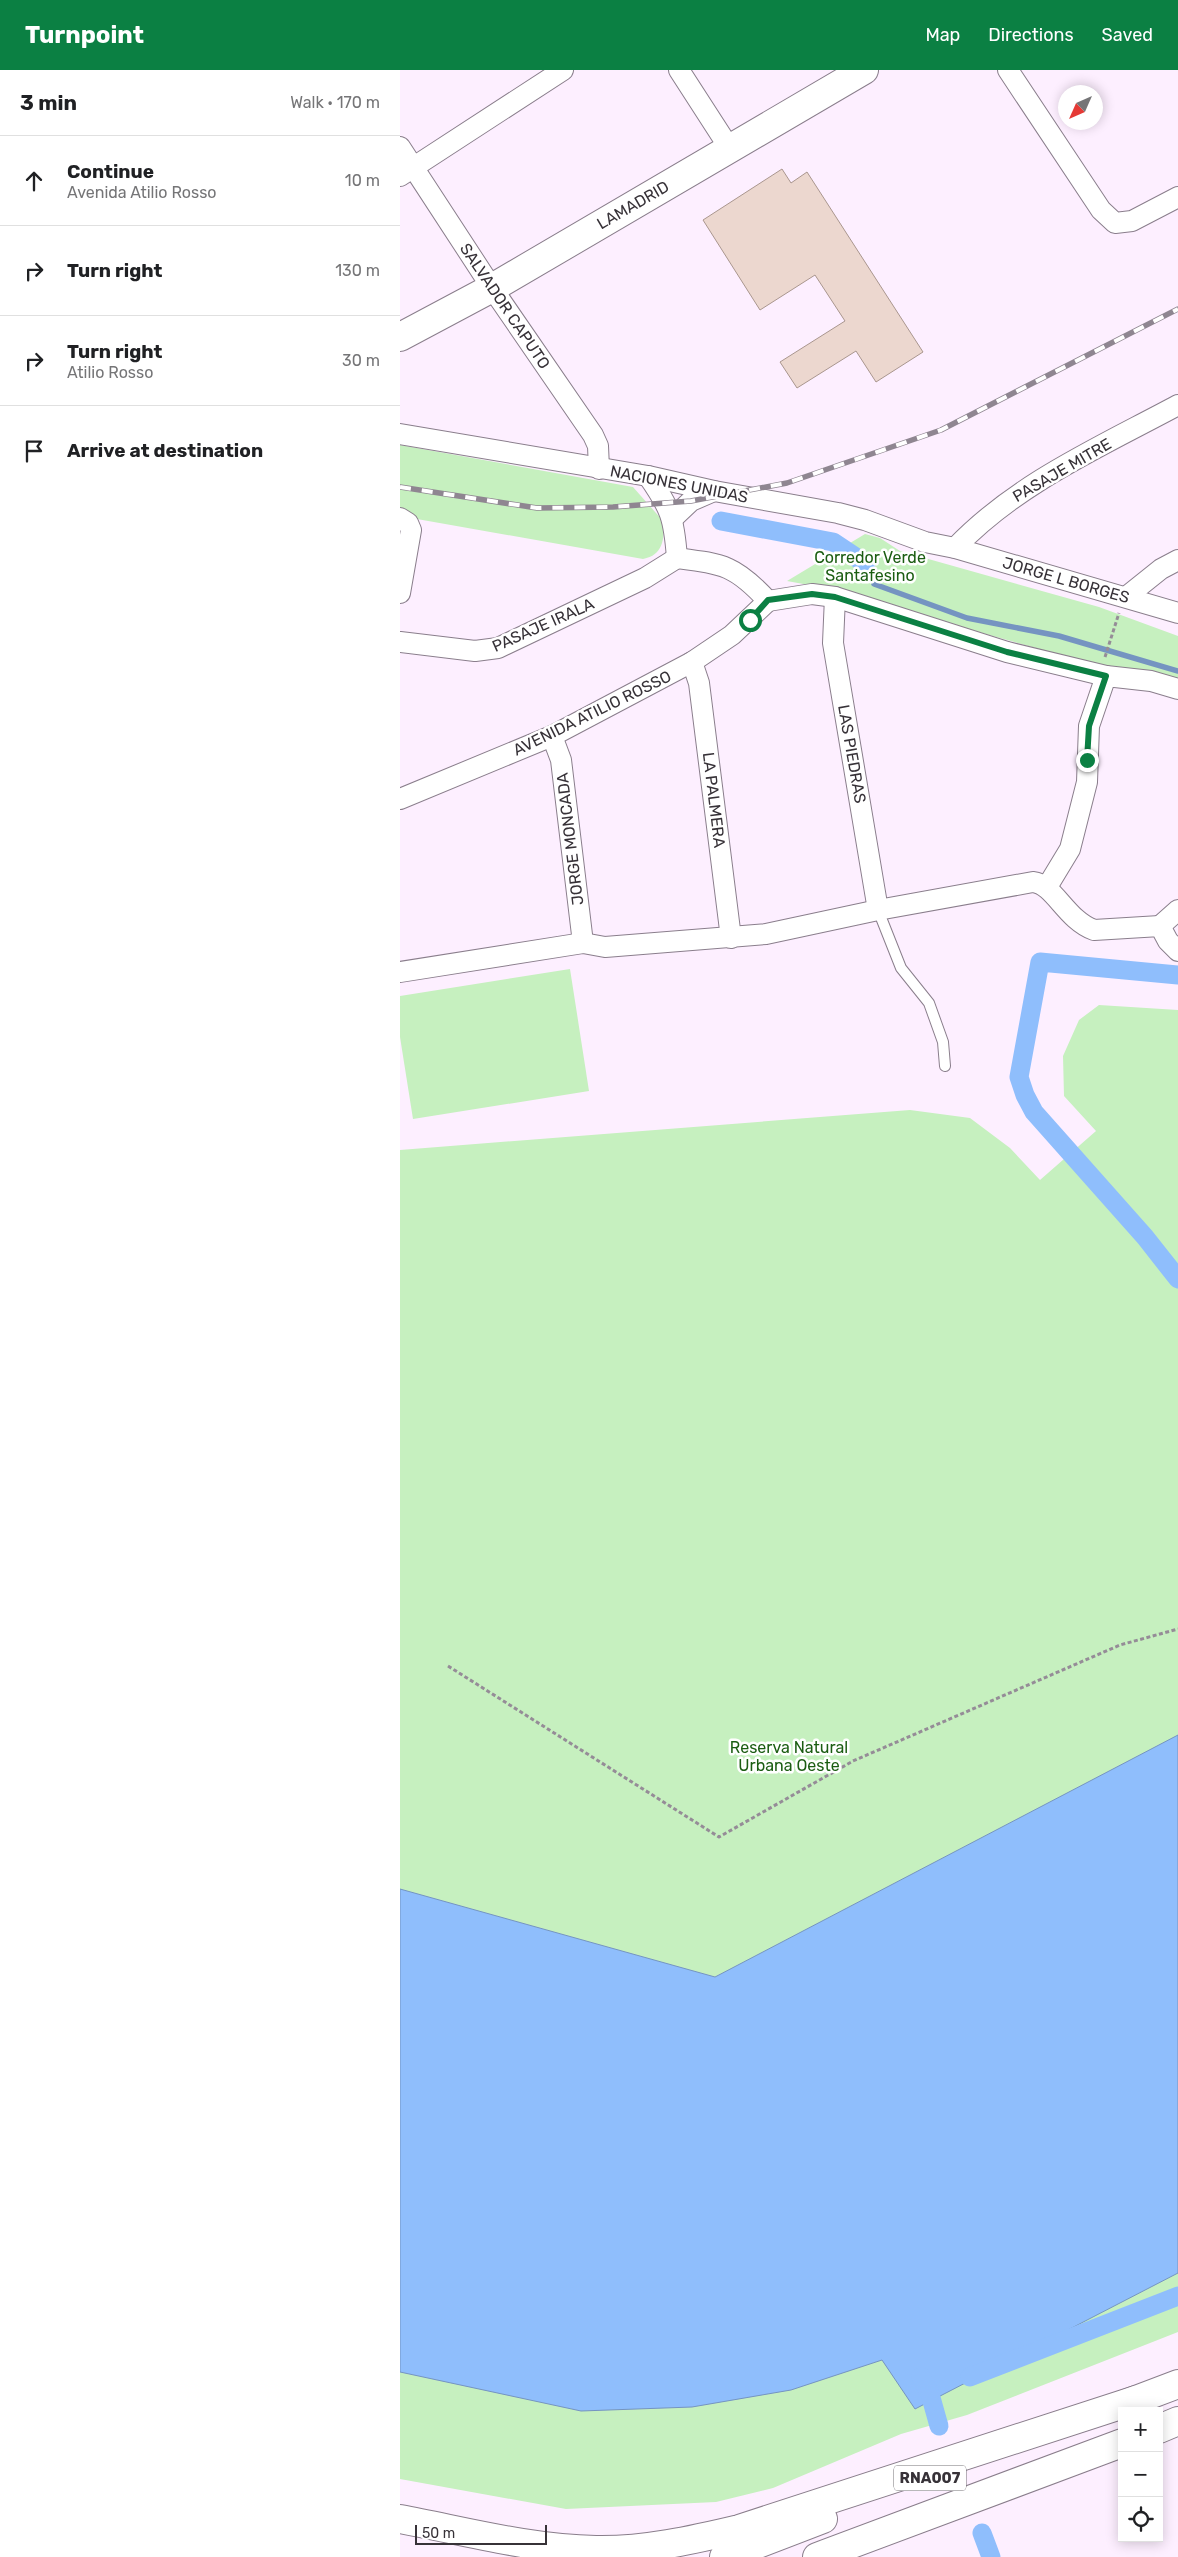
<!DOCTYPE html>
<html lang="en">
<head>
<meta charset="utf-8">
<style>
	body { margin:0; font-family:Rubik,sans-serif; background:#f2f2f2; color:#202124 }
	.controls { position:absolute; right:15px; bottom:15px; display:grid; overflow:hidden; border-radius:0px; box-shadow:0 2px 12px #0003 }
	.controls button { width:45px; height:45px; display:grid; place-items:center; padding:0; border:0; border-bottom:1px solid #e0e0e0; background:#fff; color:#202124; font:25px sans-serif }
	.compass { position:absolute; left:658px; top:15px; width:45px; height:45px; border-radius:50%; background:#fff; box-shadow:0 2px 12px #0003; rotate:225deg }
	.scale { position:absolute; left:15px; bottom:12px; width:132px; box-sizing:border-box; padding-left:5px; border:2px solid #373238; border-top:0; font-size:14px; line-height:18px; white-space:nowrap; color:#373238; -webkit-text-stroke:4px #fff; paint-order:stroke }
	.stop { position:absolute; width:15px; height:15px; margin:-11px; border:4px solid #0b8043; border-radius:50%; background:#fff }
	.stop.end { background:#0b8043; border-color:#fff; box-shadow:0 1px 5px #0008 }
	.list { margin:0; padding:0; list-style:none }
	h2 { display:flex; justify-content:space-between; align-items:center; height:65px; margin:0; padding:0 20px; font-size:21px }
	h2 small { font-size:16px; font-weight:400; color:#757577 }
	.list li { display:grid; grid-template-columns:32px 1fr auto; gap:15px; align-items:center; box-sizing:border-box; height:90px; padding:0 20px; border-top:1px solid #e0e0e0 }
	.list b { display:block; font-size:19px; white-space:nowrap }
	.list p { margin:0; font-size:16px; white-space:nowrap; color:#757577 }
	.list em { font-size:16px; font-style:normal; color:#757577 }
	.icon { flex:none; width:28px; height:28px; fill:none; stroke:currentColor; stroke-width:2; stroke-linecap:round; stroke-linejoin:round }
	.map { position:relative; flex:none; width:778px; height:2487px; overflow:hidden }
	header { display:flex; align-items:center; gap:30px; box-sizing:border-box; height:70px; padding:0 25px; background:#0b8043; color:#fff }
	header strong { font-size:24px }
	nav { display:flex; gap:28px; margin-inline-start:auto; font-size:18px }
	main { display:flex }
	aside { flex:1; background:#fff }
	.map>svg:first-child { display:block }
	.green { fill:#c6f0bf }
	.water { fill:#8fbefc; stroke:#7594c1 }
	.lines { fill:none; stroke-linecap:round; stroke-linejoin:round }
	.stream { stroke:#7594c1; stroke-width:5.5 }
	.canal { stroke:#8fbefc; stroke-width:19 }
	.building { fill:#ecd7cf; stroke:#a9968e }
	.lane-casing { stroke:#8a7e8c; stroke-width:12 }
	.street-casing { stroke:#8a7e8c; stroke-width:22 }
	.secondary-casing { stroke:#8a7e8c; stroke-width:30 }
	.highway-casing { stroke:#8a7e8c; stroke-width:30 }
	.path { stroke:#958c97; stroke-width:3; stroke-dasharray:4 2.5; stroke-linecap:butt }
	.lane { stroke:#fff; stroke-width:10 }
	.street { stroke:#fff; stroke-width:20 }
	.secondary { stroke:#fff; stroke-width:28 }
	.highway { stroke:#fff; stroke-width:28 }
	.rail-casing { stroke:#8f8691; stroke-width:5.5 }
	.rail { stroke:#fff; stroke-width:4; stroke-dasharray:11; stroke-linecap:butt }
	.route { stroke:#0b8043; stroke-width:6 }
	.labels { text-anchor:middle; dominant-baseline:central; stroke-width:5; stroke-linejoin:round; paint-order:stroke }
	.shield { fill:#fff; stroke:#737074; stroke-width:1 }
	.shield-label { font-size:15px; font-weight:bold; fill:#373238 }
	.street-label { font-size:16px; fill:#373238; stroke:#fff }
	.park-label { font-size:16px; fill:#1b5d12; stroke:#fff }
</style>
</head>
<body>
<header>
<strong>Turnpoint</strong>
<nav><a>Map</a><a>Directions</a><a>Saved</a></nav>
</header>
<main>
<aside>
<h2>3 min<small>Walk · 170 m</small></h2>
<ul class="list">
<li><svg class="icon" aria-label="ahead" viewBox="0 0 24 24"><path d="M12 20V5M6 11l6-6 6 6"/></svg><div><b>Continue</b><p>Avenida Atilio Rosso</p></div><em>10 m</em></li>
<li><svg class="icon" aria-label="right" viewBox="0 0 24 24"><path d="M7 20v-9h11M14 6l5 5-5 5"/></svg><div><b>Turn right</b></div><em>130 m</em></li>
<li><svg class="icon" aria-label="right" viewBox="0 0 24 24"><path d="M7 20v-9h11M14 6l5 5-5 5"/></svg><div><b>Turn right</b><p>Atilio Rosso</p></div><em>30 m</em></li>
<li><svg class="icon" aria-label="arrive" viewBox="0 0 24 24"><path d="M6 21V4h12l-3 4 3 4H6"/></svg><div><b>Arrive at destination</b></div></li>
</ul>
</aside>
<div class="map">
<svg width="778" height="2487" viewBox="0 0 778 2487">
	<rect width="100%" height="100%" fill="#fdefff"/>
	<g class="green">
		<path d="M0,375L233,417L264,452C264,470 263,485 243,489L0,446Z"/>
		<polygon points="465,464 480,468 500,481 699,537 778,566 778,613 686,592 582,563 463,525 387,511"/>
		<polygon points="170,899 189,1021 13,1049 0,967 0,926"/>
		<polygon points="699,935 778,940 778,2262 567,2345 501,2364 373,2418 316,2432 166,2439 0,2409 0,1080 510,1040 570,1048 610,1078 640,1110 696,1061 664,1026 663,986 679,950"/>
	</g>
	<polygon class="water" points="778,1665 778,2203 515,2339 482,2290 391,2320 292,2337 181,2341 0,2302 0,1819 315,1907"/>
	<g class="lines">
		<polyline class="stream" points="474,514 567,548 659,566 778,601"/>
		<g class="canal">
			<polyline points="321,451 433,472 466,494"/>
			<polyline points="778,905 640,892 619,1007 625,1025 634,1042 745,1167 778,1209"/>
			<polyline points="521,2307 530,2324 539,2356"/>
			<polyline points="570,2307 778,2226"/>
			<polyline points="582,2463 591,2487"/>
		</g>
	</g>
	<polygon class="building" points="382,99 391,113 407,102 523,282 476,312 456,281 397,318 380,292 445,251 415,205 360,240 303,150"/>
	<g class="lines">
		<g class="lane-casing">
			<polyline id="lane" points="478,840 501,898 529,933 543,972 545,996"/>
		</g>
		<g class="street-casing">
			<g id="street">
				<polyline points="279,0 330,79"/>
				<polyline points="608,0 701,140 715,153 732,151 778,127"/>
				<polyline points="0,77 92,218 193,365 198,376 199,399"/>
				<polyline points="0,106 163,0"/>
				<polyline points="0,364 248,406 314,421 438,443 465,450 525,472 555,478 778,543"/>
				<path d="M248,406C271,439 274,448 277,488"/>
				<polyline points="0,448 8,453 11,460 0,523"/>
				<polyline points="272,449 291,431 314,421"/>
				<path d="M555,478C617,413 700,377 778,335"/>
				<path d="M277,488C323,494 335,495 368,531"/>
				<polyline points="435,527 433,573 478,840"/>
				<polyline points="726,527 761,499 778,490"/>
				<polyline points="368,531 412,524 435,527 607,582 706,606"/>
				<polyline points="0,572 75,581 98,578 245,508 277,488"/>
				<polyline points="292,592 299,613 331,868"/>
				<polyline points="152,666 161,690 183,873"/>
				<polyline points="0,729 152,666 292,592 332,565 368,531"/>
				<polyline points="647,817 670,779 687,712 689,656 706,606 751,611 778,619"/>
				<polyline points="760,856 778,840"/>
				<path d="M0,902L183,873L205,877L366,864L478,840L633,812C654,814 666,850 694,860L760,856L768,871L778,881"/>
			</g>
		</g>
		<g class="secondary-casing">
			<polyline id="secondary" points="0,267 92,218 464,0"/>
		</g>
		<g class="highway-casing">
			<g id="highway">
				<polyline points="720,2336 778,2314"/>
				<polyline points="759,2359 778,2351"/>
				<path d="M0,2449C64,2461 130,2479 196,2480C243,2481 293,2470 339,2459L736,2330"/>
				<polyline points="324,2487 423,2449"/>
				<polyline points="417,2487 722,2373"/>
			</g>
		</g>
		<g class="path">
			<polyline points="705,587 719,543"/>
			<polyline points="48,1596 319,1767 453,1691 720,1575 778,1559"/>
		</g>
		<use href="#lane" class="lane"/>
		<use href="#street" class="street"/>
		<use href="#secondary" class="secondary"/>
		<use href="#highway" class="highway"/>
		<g class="rail-casing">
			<polyline id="rail" points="0,417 137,438 213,437 291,431 387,413 541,360 778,239"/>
		</g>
		<use href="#rail" class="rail"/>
	</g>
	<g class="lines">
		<polyline class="route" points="350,550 368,530 412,524 435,527 607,582 706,606 689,656 687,690"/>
	</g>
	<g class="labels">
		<rect class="shield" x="494" y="2395.5" width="72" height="25" rx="4"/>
		<g class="shield-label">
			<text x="530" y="2408">RNA007</text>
		</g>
		<g class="street-label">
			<text transform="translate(233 135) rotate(-30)">LAMADRID</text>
			<text transform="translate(105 236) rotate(56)">SALVADOR CAPUTO</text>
			<text transform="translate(662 400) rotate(-30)">PASAJE MITRE</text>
			<text transform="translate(279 414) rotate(11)">NACIONES UNIDAS</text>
			<text transform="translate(666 510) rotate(16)">JORGE L BORGES</text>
			<text transform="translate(143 555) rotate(-24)">PASAJE IRALA</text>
			<text transform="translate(192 643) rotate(-26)">AVENIDA ATILIO ROSSO</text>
			<text transform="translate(452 684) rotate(80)">LAS PIEDRAS</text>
			<text transform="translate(314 730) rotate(83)">LA PALMERA</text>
			<text transform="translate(170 769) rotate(-97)">JORGE MONCADA</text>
		</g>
		<g class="park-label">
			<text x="470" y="487">Corredor Verde<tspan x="470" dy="18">Santafesino</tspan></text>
			<text x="389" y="1677">Reserva Natural<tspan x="389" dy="18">Urbana Oeste</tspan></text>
		</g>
	</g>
</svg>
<div class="controls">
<button>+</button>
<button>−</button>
<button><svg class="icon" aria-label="locate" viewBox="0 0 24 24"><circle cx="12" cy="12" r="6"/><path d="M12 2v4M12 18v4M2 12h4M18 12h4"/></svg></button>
</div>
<svg class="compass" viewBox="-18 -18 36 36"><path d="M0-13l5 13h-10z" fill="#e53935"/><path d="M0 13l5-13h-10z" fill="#757577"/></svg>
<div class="scale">50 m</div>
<div class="stop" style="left:350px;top:550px"></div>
<div class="stop end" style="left:687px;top:690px"></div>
</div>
</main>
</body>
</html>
